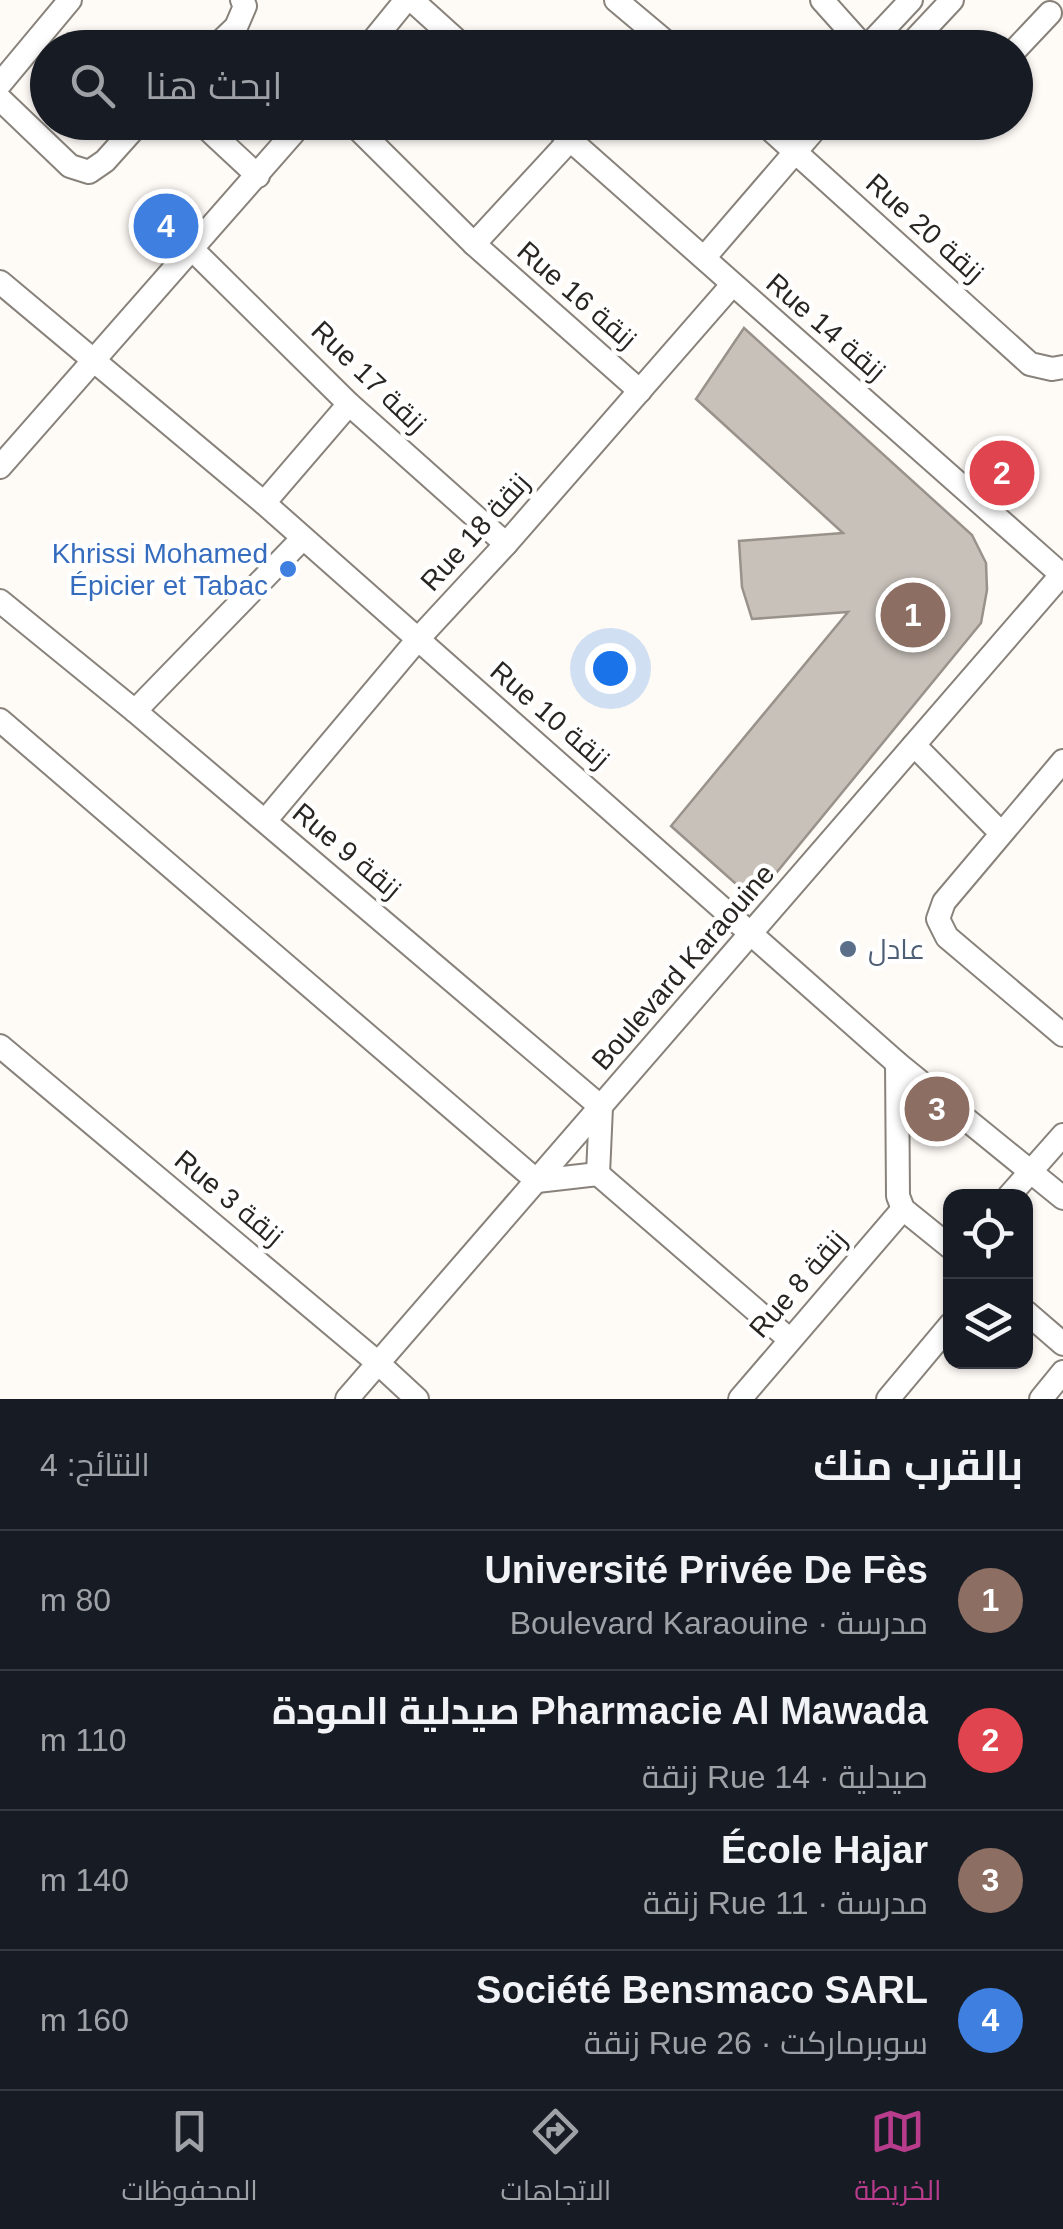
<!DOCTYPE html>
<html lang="ar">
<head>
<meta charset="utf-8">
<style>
	body { margin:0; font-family:Helvetica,Cairo,sans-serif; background:#242831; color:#f1f3f6; direction:rtl }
	.controls { position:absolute; right:30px; bottom:30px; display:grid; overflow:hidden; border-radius:20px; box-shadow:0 2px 8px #0004 }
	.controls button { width:90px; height:90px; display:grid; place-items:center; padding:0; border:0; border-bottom:2px solid #363941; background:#171b24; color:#f1f3f6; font:50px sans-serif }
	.you { position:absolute; left:610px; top:668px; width:35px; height:35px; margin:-25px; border:8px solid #fff; border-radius:50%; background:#1a73e8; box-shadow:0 0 0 15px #1a73e833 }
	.badge { display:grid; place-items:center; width:65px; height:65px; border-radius:50%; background:#b83c8c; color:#fff; font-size:32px; font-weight:700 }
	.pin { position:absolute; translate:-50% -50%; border:5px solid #fff; box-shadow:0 2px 10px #0006 }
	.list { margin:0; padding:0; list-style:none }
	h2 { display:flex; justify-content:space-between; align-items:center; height:130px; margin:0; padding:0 40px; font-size:42px }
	h2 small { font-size:32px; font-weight:400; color:#9ea1a6 }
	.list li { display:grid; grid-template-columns:65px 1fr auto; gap:30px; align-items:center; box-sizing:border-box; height:140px; padding:0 40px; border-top:2px solid #363941 }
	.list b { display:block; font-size:38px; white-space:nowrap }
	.list p { margin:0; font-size:32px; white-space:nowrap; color:#9ea1a6 }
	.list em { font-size:32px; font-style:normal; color:#9ea1a6 }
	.icon { flex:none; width:55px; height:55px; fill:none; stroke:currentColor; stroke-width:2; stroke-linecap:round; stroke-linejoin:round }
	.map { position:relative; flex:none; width:1063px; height:1399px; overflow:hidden; direction:ltr }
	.search { position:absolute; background:#171b24; box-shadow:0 2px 8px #0004; left:30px; right:30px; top:30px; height:110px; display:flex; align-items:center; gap:25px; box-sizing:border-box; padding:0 35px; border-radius:55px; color:#9ea1a6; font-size:38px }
	.sheet { height:690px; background:#171b24 }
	nav { display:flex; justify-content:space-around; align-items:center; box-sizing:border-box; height:140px; border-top:2px solid #363941; background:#171b24; font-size:28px; color:#9ea1a6 }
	nav a { display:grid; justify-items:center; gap:5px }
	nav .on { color:#b83c8c }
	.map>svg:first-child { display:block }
	.building { fill:#c8c1ba; stroke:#99928b; stroke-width:2.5 }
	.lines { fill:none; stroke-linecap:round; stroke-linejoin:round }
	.minor-casing { stroke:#88827b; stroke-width:26 }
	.minor { stroke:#fff; stroke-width:22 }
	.shop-dot { fill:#3f7fe0; stroke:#fff; stroke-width:4 }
	.service-dot { fill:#5c6f8a; stroke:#fff; stroke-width:4 }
	.labels { text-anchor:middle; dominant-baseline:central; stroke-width:9; stroke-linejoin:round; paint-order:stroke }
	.street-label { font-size:28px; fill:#282522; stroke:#fff }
	.shop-label { font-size:28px; fill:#366cbe; stroke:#fff; text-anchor:end }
	.service-label { font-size:28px; fill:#4e5e75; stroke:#fff; text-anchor:start }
</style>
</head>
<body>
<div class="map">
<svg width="1063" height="1399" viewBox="0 0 1063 1399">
	<rect width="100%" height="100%" fill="#fefaf6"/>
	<polygon class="building" points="744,328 972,535 986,563 987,590 981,623 754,900 671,826 848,612 752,619 742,587 739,541 843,533 696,399"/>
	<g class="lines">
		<g class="minor-casing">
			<g id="minor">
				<polyline points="412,0 465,48"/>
				<polyline points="616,0 673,48"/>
				<polyline points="822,0 865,48"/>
				<polyline points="214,48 236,27 245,6 242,0"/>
				<polyline points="367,48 406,0"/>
				<polyline points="866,48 911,0"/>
				<polyline points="907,48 952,0"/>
				<polyline points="1016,49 1050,13"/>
				<polyline points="0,84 70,0"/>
				<polyline points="0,99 70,166 89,172 105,161 140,122"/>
				<polyline points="200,122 258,176"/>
				<polyline points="351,122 474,244 640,391"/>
				<polyline points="550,122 1063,576"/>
				<polyline points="762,122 1030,364 1052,369 1063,367"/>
				<polyline points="474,244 570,140"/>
				<polyline points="193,250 349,404 506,544"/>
				<polyline points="704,258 821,122"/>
				<polyline points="0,282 264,503 897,1063 1063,1198"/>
				<polyline points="0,467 303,122"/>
				<polyline points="264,503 349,404"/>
				<polyline points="0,601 135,711 601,1107 598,1174"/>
				<polyline points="135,711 303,538"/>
				<polyline points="0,720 537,1181 598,1174 789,1339"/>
				<polyline points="914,745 1000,832"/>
				<polyline points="1063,761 944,902 938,919 947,937 1063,1035"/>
				<polyline points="265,821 418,639 506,544 732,285"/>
				<polyline points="0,1046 378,1363 417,1399"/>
				<polyline points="897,1063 898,1196 903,1209 950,1247"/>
				<polyline points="1009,1196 1063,1135"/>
				<polyline points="1026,1312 1063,1344"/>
				<polyline points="347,1399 1063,573"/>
				<polyline points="740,1399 903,1209"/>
				<polyline points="888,1399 950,1325"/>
				<polyline points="1041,1399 1063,1372"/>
			</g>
		</g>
		<use href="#minor" class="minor"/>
	</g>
	<circle class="shop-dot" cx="288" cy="569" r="10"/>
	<circle class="service-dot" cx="848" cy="949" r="10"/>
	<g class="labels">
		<g class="street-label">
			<text transform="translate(925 228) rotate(42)">Rue 20 زنقة</text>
			<text transform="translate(577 295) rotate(41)">Rue 16 زنقة</text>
			<text transform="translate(826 327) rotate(41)">Rue 14 زنقة</text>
			<text transform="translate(369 377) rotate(44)">Rue 17 زنقة</text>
			<text transform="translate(475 532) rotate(-48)">Rue 18 زنقة</text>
			<text transform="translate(550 715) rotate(41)">Rue 10 زنقة</text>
			<text transform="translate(347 851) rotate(40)">Rue 9 زنقة</text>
			<text transform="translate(683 967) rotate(-49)">Boulevard Karaouine</text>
			<text transform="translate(229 1198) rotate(40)">Rue 3 زنقة</text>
			<text transform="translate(798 1284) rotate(-49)">Rue 8 زنقة</text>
		</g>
		<g class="shop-label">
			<text x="268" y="553">Khrissi Mohamed<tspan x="268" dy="32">Épicier et Tabac</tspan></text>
		</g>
		<g class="service-label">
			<text x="868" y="949">عادل</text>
		</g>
	</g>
</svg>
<div class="controls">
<button><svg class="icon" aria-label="locate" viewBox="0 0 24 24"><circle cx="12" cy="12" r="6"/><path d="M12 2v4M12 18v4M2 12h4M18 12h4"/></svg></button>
<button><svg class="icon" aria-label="layers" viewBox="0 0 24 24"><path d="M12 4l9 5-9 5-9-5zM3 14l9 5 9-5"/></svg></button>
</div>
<div class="you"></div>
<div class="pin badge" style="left:913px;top:615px;background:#8d6e63">1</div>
<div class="pin badge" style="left:1002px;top:473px;background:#e0444e">2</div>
<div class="pin badge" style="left:937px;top:1109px;background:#8d6e63">3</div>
<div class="pin badge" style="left:166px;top:226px;background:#3f7fe0">4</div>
<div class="search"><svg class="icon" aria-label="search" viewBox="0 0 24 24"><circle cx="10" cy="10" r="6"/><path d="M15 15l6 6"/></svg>ابحث هنا</div>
</div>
<section class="sheet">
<h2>بالقرب منك<small>النتائج: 4</small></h2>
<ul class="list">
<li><span class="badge" style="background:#8d6e63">1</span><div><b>Université Privée De Fès</b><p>مدرسة · Boulevard Karaouine</p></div><em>80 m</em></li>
<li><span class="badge" style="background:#e0444e">2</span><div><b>Pharmacie Al Mawada صيدلية المودة</b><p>صيدلية · Rue 14 زنقة</p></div><em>110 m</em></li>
<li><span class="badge" style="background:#8d6e63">3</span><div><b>École Hajar</b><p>مدرسة · Rue 11 زنقة</p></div><em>140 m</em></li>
<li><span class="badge" style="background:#3f7fe0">4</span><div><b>Société Bensmaco SARL</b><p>سوبرماركت · Rue 26 زنقة</p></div><em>160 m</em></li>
</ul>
</section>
<nav>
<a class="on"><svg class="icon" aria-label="map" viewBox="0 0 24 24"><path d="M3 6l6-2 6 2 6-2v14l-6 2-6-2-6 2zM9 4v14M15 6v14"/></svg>الخريطة</a>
<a><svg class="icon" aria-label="directions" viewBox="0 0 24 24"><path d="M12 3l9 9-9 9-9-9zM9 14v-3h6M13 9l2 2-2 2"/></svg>الاتجاهات</a>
<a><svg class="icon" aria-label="saved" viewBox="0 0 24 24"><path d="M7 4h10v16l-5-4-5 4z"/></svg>المحفوظات</a>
</nav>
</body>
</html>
